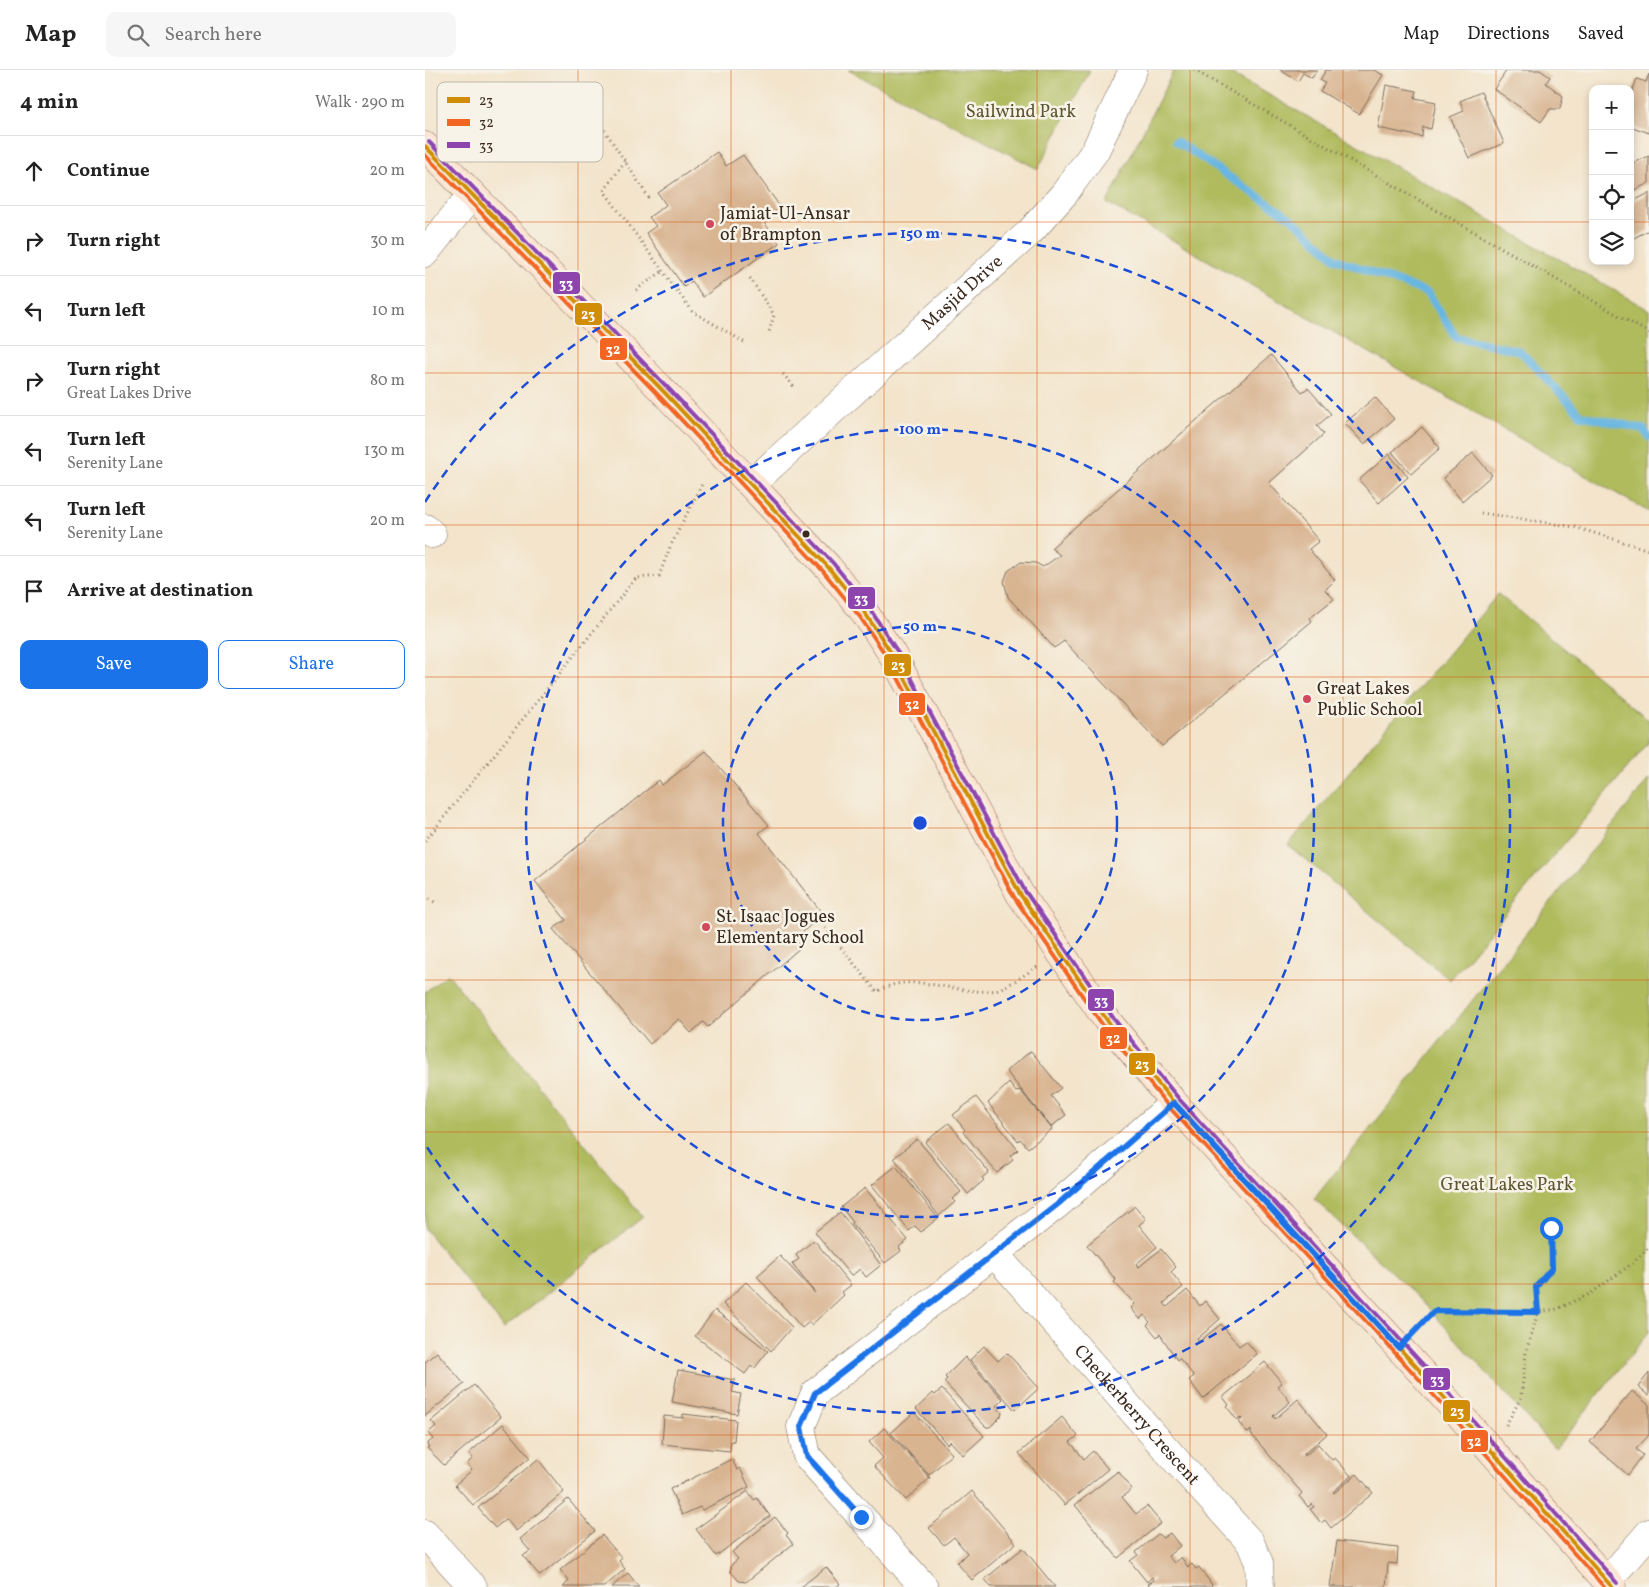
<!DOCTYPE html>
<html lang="en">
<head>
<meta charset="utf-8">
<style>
	body { margin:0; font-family:Vollkorn,serif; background:#f6f6f6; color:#222 }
	.controls { position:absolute; right:15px; top:15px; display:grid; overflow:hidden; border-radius:10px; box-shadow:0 2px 8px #0003 }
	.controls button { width:45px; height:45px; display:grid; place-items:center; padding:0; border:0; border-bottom:1px solid #e0e0e0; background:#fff; color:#222; font:25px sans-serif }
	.stop { position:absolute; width:15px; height:15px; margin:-11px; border:4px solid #1a73e8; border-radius:50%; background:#fff }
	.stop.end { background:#1a73e8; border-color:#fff; box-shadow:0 1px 5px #0008 }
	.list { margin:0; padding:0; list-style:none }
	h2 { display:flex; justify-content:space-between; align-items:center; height:65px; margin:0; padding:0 20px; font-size:21px }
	h2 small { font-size:16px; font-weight:400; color:#767676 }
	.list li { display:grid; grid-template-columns:32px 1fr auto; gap:15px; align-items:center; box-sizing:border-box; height:70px; padding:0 20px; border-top:1px solid #e0e0e0 }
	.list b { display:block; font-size:19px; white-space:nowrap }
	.list p { margin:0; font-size:16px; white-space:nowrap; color:#767676 }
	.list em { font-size:16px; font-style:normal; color:#767676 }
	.actions { display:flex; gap:10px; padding:15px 20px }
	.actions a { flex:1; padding:11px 0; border:1px solid #1a73e8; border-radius:10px; text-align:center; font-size:18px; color:#1a73e8 }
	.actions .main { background:#1a73e8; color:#fff }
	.icon { flex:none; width:28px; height:28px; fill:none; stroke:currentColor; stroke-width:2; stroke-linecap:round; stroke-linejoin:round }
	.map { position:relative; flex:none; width:1224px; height:1517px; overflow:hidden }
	header { display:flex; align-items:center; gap:30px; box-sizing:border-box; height:70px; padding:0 25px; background:#fff; border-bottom:1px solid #e0e0e0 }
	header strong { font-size:24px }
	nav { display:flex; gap:28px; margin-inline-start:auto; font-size:18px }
	.search { width:350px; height:45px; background:#f6f6f6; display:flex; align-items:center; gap:12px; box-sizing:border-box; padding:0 18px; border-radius:10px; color:#767676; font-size:19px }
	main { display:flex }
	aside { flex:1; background:#fff }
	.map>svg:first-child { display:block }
	.park { fill:#afbb5d; stroke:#75723e }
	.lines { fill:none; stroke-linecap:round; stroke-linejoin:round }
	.stream { stroke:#68b6e2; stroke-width:8 }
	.building { fill:#d8b491 }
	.street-casing { stroke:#7b6b5b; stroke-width:29 }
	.secondary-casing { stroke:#7b6b5b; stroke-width:29 }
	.path { stroke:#7b6b5b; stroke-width:3; stroke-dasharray:1 4; stroke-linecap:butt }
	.street { stroke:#fff; stroke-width:28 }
	.secondary { stroke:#fde4d1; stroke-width:28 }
	.bus-1-casing { stroke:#f7f3e8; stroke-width:8 }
	.bus-2-casing { stroke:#f7f3e8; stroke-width:8 }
	.bus-3-casing { stroke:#f7f3e8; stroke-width:8 }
	.bus-1 { stroke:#d18d06; stroke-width:4 }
	.bus-2 { stroke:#f26522; stroke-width:4 }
	.bus-3 { stroke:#8e44ad; stroke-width:4 }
	.route { stroke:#1a73e8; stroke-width:6 }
	.grid { fill:none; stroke:#df570d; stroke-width:1; stroke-opacity:0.55 }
	.ring { fill:none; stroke:#1d4ed8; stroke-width:2.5; stroke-dasharray:9 6 }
	.poi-dot { fill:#d1495b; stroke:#f7f3e8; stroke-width:2 }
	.bus-dot { fill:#3b2a1e; stroke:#f7f3e8; stroke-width:2 }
	.labels { text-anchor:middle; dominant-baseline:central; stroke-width:5; stroke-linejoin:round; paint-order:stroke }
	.park-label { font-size:18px; fill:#5e5631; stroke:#f7f3e8 }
	.poi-label { font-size:18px; fill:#3b2a1e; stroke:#f7f3e8; text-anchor:start }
	.street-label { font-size:18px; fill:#3b2a1e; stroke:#f7f3e8 }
	.key { fill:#f7f3e8; stroke:#bfb7ab; stroke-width:1 }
	.key-label { font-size:14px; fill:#3b2a1e }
	.centre { fill:#1d4ed8; stroke:#f7f3e8; stroke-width:2.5 }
	.ring-label { font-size:15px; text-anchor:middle; font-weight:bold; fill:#1d4ed8; stroke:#f7f3e8; stroke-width:5; stroke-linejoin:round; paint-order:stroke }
	.line-badge { stroke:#f7f3e8; stroke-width:2 }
	.badge-label { font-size:14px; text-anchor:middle; font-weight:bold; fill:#fff }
</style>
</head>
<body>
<header>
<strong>Map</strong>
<div class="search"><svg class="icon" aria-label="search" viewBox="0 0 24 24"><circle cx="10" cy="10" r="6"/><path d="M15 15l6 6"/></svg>Search here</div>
<nav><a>Map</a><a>Directions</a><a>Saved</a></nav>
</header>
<main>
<aside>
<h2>4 min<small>Walk · 290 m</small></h2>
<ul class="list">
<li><svg class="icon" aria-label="ahead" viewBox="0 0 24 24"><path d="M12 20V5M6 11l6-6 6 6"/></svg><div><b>Continue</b></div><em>20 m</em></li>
<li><svg class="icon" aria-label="right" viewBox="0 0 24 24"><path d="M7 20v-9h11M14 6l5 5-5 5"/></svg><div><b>Turn right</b></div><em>30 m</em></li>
<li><svg class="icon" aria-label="left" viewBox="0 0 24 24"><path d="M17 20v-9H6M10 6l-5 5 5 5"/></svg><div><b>Turn left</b></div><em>10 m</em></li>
<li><svg class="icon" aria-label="right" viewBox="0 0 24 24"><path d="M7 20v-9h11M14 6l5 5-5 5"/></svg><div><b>Turn right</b><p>Great Lakes Drive</p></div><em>80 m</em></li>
<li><svg class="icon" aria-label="left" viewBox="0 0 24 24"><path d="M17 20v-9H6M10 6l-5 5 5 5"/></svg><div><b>Turn left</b><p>Serenity Lane</p></div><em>130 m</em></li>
<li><svg class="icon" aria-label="left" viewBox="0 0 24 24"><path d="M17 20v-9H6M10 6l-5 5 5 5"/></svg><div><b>Turn left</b><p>Serenity Lane</p></div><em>20 m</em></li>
<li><svg class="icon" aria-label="arrive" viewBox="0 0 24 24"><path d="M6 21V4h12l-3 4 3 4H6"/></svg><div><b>Arrive at destination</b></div></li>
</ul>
<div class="actions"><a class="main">Save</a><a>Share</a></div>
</aside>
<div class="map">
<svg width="1224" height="1517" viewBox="0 0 1224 1517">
	<rect width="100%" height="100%" fill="#f7f3e8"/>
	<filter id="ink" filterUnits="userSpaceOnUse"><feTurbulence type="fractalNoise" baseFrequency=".02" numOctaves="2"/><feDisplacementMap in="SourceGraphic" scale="10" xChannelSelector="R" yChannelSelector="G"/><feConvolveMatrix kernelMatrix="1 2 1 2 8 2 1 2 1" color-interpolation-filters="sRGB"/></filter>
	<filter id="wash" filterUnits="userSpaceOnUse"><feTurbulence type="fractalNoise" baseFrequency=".0096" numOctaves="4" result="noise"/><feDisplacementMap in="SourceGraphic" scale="20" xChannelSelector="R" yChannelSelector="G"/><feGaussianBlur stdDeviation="1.12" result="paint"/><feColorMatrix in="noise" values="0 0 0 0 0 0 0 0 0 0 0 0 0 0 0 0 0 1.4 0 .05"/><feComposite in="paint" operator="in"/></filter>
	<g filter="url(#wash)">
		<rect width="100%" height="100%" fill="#f3e4cb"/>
		<g class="park">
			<polygon points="423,0 665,0 613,99"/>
			<polygon points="749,0 800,0 1224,240 1224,442 682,133"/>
			<polygon points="1073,524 1224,650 1224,672 1025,910 863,775"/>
			<polygon points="1224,709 1224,1262 1130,1379 995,1229 889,1129"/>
			<polygon points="23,904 218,1147 79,1258 0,1159 0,922"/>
		</g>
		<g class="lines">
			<polyline class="stream" points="751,71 867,149 911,189 1003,223 1031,267 1095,281 1156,345 1218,359 1224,367"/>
		</g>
		<g id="blocks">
			<g class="building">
				<polygon points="855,0 892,0 887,8 878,3 873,11"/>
				<polygon points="901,0 949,0 958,5 934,44 895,21 900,13 895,10"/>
				<polygon points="1082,0 1115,0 1125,7 1121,13 1138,26 1135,39 1125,39 1116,52 1069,19"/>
				<polygon points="1224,4 1224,63 1205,56 1205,26 1212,9 1221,12"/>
				<polygon points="961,15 992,21 990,28 1011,32 1006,59 998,57 997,67 953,58"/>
				<polygon points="1056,22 1079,73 1044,88 1025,47 1039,41 1035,31"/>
				<polygon points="292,82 301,96 318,85 356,138 338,151 354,173 278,227 267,211 259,217 221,163 231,156 224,147 241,135 233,123"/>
				<polygon points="1224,86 1224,113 1205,122 1205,94"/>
				<polygon points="1224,123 1224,160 1205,170 1205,133"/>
				<polygon points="846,285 877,322 883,318 906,344 892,356 899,364 844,413 894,471 884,479 910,510 900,520 909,529 885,548 887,551 737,676 639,571 629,578 583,527 579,511 583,501 596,492 611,493 618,497 635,485 626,478"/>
				<polygon points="950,327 969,349 939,374 920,353"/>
				<polygon points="997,357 1015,378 986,404 967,382"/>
				<polygon points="1048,383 1067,405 1037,431 1018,408"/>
				<polygon points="964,384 983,407 954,433 934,410"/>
				<polygon points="281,681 344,755 334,763 398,844 370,869 376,877 283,957 278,952 266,963 254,949 225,974 128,859 141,850 110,811 234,710 237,715"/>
				<polygon points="606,981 636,1018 626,1026 641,1045 626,1057 581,1001"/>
				<polygon points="584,1013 591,1022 595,1020 627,1059 603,1078 595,1069 593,1071 563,1033"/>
				<polygon points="551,1027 593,1080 585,1086 588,1090 572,1103 538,1062 540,1060 528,1045"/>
				<polygon points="524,1053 564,1102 557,1108 559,1110 543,1124 500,1072"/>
				<polygon points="492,1069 536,1122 527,1129 530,1132 514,1146 469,1088"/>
				<polygon points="471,1096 513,1148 496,1162 490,1156 484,1161 447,1115"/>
				<polygon points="440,1118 483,1170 474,1177 476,1181 460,1193 427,1154 428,1152 416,1137"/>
				<polygon points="710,1136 721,1149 714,1155 732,1177 711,1194 714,1197 736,1179 751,1197 746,1202 758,1217 739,1233 742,1237 762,1220 775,1236 780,1231 795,1249 772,1269 774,1272 796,1254 814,1276 821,1271 832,1284 778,1329 764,1310 769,1306 754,1288 752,1290 735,1264 732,1267 722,1255 725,1252 719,1245 715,1249 706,1238 710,1234 689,1212 691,1210 662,1175"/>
				<polygon points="415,1142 456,1195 441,1207 435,1199 426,1206 390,1162"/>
				<polygon points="389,1170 426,1215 417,1222 419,1225 404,1239 386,1255 384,1252 377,1258 332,1206 355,1186 390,1223 367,1194 374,1189 371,1185"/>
				<polygon points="321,1212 367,1257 346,1281 298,1234"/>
				<polygon points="290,1240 343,1281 329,1299 326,1296 320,1304 270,1266"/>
				<polygon points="559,1276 573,1291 582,1283 614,1318 590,1340 545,1290"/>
				<polygon points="12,1282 39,1314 0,1346 0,1292"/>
				<polygon points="540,1287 578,1329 571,1336 577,1343 576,1346 565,1357 561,1357 519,1312 522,1309 520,1307"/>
				<polygon points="840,1292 857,1313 853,1316 865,1332 848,1346 850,1349 873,1329 902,1364 879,1384 880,1386 893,1374 907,1390 910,1388 926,1406 908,1422 909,1423 932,1404 948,1423 906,1458 900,1450 896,1453 885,1439 889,1437 887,1434 883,1437 874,1426 877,1423 826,1364 826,1360 823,1363 813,1352 817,1349 815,1347 812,1350 802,1337 804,1335 798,1327"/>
				<polygon points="253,1300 310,1310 307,1322 316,1324 312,1344 247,1332"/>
				<polygon points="1224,1303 1224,1326 1213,1317"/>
				<polygon points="49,1315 76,1347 19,1395 2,1378 4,1377 2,1374 8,1369 3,1363 11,1356 6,1351"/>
				<polygon points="517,1319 559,1366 538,1385 525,1371 522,1374 491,1339 508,1323 510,1325"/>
				<polygon points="1207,1321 1224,1335 1224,1365 1211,1379 1218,1385 1203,1405 1165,1372"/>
				<polygon points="489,1342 527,1384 504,1405 466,1363"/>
				<polygon points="258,1344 311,1350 309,1371 306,1371 305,1381 237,1374 239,1346 258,1348"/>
				<polygon points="637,1347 653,1366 645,1372 659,1389 668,1381 683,1399 640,1435 594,1383"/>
				<polygon points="78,1354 105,1387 48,1435 30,1415 47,1400 42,1394 48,1388 44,1383"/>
				<polygon points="459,1358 505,1408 481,1430 449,1396 458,1388 444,1372"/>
				<polygon points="113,1389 139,1422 91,1461 81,1449 70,1458 53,1438"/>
				<polygon points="307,1389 312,1400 315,1398 324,1417 277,1440 275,1437 257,1445 245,1419"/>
				<polygon points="693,1401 707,1419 697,1427 711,1444 722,1436 736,1453 693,1488 650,1435"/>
				<polygon points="323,1421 329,1430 332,1428 345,1446 291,1486 271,1459"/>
				<polygon points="547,1421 591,1473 547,1510 532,1493 542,1483 529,1467 519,1475 504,1458"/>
				<polygon points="143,1429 170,1461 115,1506 98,1486 105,1481 95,1469"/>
				<polygon points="350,1447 363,1463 361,1465 368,1474 321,1512 314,1511 305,1501 307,1494 313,1489 307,1482"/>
				<polygon points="745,1463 755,1476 743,1486 749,1493 756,1487 763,1497 767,1494 771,1499 774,1497 787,1515 785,1517 726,1517 723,1514 729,1510 727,1507 722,1512 705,1491 713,1485 711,1482 733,1464 738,1468"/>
				<polygon points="177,1465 197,1488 194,1491 200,1499 179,1517 138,1517 144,1511 135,1500"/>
				<polygon points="912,1471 973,1478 972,1494 963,1493 961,1517 905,1517"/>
				<polygon points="598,1478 630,1517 566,1517 560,1509"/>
				<polygon points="401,1497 415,1514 411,1517 376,1517"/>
				<polygon points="203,1503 214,1517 187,1517"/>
			</g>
		</g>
	</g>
	<g filter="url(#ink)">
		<use href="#blocks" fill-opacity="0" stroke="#7b6b5b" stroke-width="1"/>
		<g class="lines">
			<g class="street-casing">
				<g id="street">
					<polyline points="0,183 47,124"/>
					<path id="s1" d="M326,414L605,162L639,124L670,81L708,0"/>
					<polyline points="0,458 7,464"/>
					<path id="s2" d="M569,1183L755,1395L825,1472L834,1493L835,1517"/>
					<polyline points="0,1464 48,1517"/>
					<polyline points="1182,1511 1224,1463"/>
					<polyline points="499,1517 382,1386 376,1357 390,1323 633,1134 749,1033"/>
				</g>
			</g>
			<g class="secondary-casing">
				<polyline id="secondary" points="0,76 240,323 403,497 440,543 467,584 595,824 684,953 749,1033 1010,1317 1187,1517"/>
			</g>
			<g class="path">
				<polyline points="769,0 1224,263"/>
				<polyline points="163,35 226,131"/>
				<polyline points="200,91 179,121 267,241 319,272"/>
				<polyline points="325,208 349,245 344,262"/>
				<polyline points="211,220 238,201"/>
				<polyline points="358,304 370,318"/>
				<polyline points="1056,443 1150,457 1224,480"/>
				<polyline points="0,771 211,508 234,506 245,477 278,412"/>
				<polyline points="0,826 11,833"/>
				<path d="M400,858L452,922C484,900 528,924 564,921C580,920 598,905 612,897"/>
				<polyline points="993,1258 1009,1241 1113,1242 1132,1239 1165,1224 1208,1193 1224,1177"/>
				<polyline points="1081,1355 1096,1328 1101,1282 1113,1242 1111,1217 1127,1198 1126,1158"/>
			</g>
			<use href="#street" class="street"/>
			<use href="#secondary" class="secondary"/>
			<g class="bus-1-casing">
				<polyline id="bus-1" points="0,76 240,323 403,497 440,543 467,584 595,824 684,953 749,1033 1010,1317 1187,1517"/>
			</g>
			<g class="bus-2-casing">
				<polyline id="bus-2" points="0,85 235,327 398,501 435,547 462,587 589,827 679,957 744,1037 1005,1321 1179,1517"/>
			</g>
			<g class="bus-3-casing">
				<polyline id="bus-3" points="4,72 244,319 408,493 445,539 472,581 600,821 689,949 754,1029 1015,1313 1192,1513"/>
			</g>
			<use href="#bus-1" class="bus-1"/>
			<use href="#bus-2" class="bus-2"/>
			<use href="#bus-3" class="bus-3"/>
		</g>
	</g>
	<g class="lines" filter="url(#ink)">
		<polyline class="route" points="436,1447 382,1386 376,1357 390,1323 633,1134 749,1033 974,1278 1009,1241 1113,1242 1111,1217 1127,1198 1126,1158"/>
	</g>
	<path class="grid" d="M153,0V1517M306,0V1517M459,0V1517M612,0V1517M765,0V1517M918,0V1517M1071,0V1517M0,152H1168M1205,152H1224M0,303H1224M0,455H1224M0,607H1224M0,758H1224M0,910H1224M0,1062H1224M0,1214H1224M0,1365H1224"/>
	<g class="ring">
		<circle cx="495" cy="753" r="197"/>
		<circle cx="495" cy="753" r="394"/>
		<path d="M0 432A590 590 0 1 1 0 1074"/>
	</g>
	<g class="poi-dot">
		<circle cx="285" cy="154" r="5"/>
		<circle cx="882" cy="629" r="5"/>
		<circle cx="281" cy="857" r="5"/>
	</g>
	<circle class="bus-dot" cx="381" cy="464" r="4.5"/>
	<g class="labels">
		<g class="park-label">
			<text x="596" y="42">Sailwind Park</text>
			<text x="1082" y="1115">Great Lakes Park</text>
		</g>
		<g class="poi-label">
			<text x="295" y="144">Jamiat-Ul-Ansar<tspan x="295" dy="21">of Brampton</tspan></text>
			<text x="892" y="619">Great Lakes<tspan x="892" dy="21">Public School</tspan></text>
			<text x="291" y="847">St. Isaac Jogues<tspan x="291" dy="21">Elementary School</tspan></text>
		</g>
		<g class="street-label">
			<text stroke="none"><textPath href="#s1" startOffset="285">Masjid Drive</textPath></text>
			<text stroke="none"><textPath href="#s2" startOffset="216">Checkerberry Crescent</textPath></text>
		</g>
	</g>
	<rect x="12" y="12" width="166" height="80" rx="8" class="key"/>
	<rect x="22" y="27" width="23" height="6" fill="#d18d06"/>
	<rect x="22" y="49" width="23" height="7" fill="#f26522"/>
	<rect x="22" y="72" width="23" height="6" fill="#8e44ad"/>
	<g class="key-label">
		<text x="54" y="35">23</text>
		<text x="54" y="57">32</text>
		<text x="54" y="80">33</text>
	</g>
	<circle cx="495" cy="753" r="8" class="centre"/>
	<g class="ring-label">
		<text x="495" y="168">150 m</text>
		<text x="495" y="364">100 m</text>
		<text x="495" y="561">50 m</text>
	</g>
	<g class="line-badge">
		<rect x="127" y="201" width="29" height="24" rx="5" fill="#8e44ad"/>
		<rect x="149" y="232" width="29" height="24" rx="5" fill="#d18d06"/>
		<rect x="174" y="267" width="29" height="24" rx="5" fill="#f26522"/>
		<rect x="422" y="516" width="29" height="24" rx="5" fill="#8e44ad"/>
		<rect x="458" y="583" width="29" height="24" rx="5" fill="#d18d06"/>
		<rect x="473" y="622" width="28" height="24" rx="5" fill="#f26522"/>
		<rect x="662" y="918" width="28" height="24" rx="5" fill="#8e44ad"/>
		<rect x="674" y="956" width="29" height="24" rx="5" fill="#f26522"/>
		<rect x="703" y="982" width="28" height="24" rx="5" fill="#d18d06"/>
		<rect x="997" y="1297" width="29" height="24" rx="5" fill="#8e44ad"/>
		<rect x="1017" y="1329" width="29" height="24" rx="5" fill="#d18d06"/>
		<rect x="1035" y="1359" width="29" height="24" rx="5" fill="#f26522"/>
	</g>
	<g class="badge-label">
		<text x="141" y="218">33</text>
		<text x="163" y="249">23</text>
		<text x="188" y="284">32</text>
		<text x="436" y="533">33</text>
		<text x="473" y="600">23</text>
		<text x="487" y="639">32</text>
		<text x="676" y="935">33</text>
		<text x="688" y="973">32</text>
		<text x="717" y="999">23</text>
		<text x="1012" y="1314">33</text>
		<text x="1032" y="1346">23</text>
		<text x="1049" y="1376">32</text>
	</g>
</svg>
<div class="controls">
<button>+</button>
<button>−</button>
<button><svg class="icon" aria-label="locate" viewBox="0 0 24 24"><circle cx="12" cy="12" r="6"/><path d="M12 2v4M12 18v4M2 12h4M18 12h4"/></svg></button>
<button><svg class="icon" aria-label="layers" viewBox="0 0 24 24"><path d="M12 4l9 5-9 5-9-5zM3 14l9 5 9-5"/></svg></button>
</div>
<div class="stop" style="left:1126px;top:1158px"></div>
<div class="stop end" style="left:436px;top:1447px"></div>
</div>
</main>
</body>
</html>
